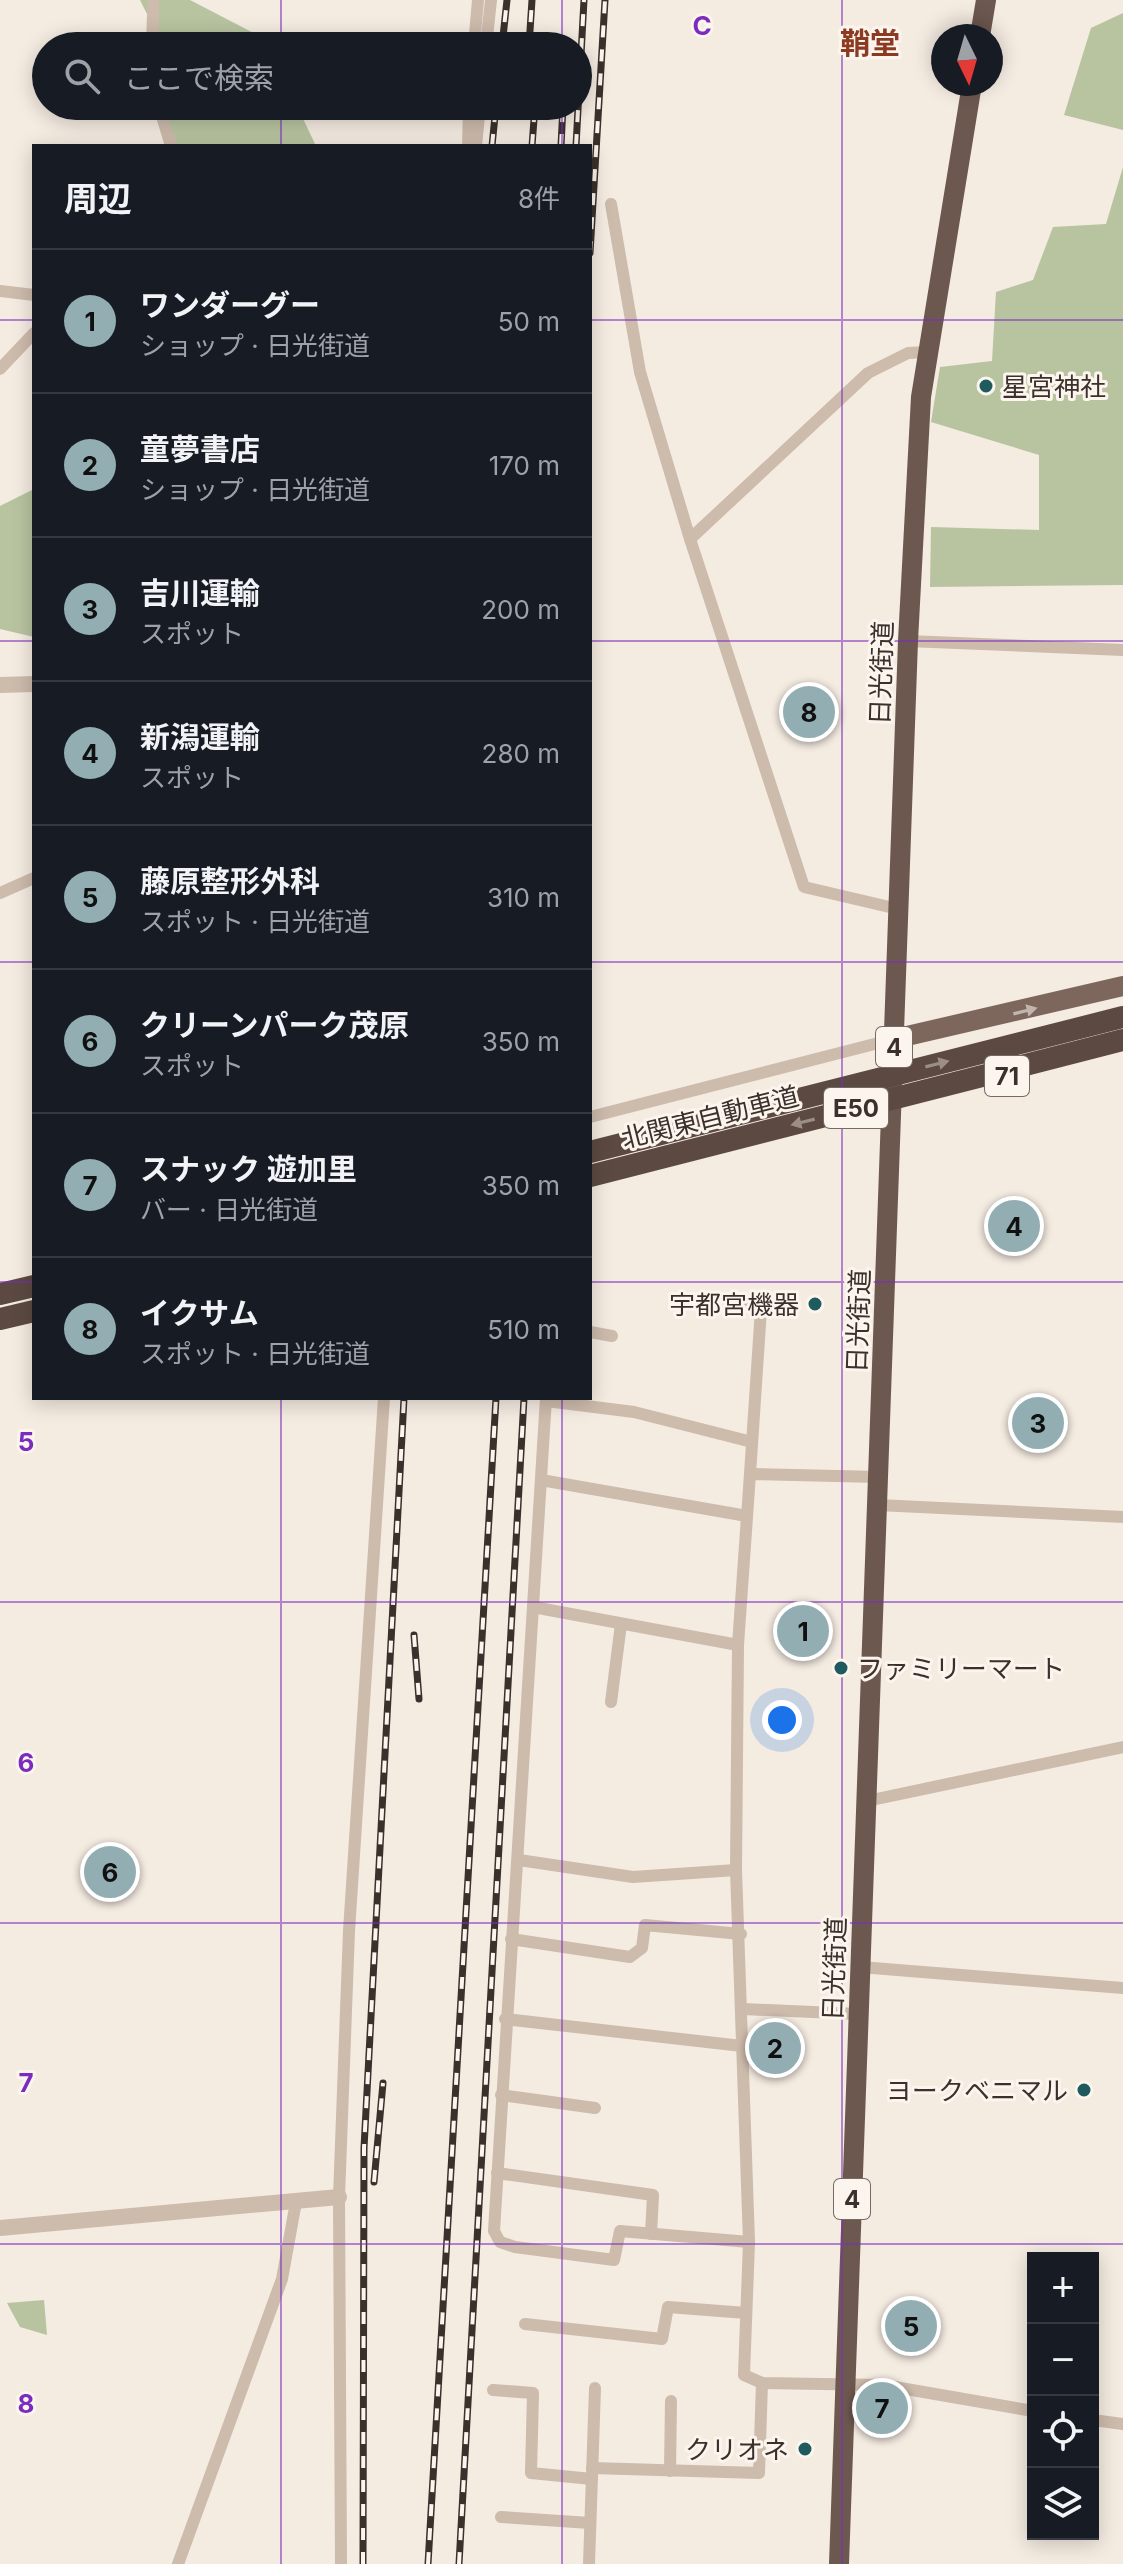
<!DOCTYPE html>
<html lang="ja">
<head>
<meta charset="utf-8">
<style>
	body { margin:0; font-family:Inter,"Noto Sans JP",sans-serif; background:#242831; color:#f1f3f6 }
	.controls { position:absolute; right:24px; bottom:24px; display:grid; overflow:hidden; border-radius:0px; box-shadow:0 4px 20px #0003 }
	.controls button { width:72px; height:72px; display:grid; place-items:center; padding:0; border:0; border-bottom:2px solid #363941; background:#171b24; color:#f1f3f6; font:40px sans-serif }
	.compass { position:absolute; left:931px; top:24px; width:72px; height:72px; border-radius:50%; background:#171b24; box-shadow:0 4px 20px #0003; rotate:175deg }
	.you { position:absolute; left:782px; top:1720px; width:28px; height:28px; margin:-20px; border:6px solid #fff; border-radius:50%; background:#1a73e8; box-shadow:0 0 0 12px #1a73e833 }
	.badge { display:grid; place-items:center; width:52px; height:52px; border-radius:50%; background:#92aeb2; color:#111; font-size:26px; font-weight:700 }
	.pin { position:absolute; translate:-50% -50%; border:4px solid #fff; box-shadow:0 2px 8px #0006 }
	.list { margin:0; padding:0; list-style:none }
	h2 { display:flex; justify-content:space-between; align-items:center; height:104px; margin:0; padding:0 32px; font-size:34px }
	h2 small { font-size:26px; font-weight:400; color:#9ea1a6 }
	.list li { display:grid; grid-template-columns:52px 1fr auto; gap:24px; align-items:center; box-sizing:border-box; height:144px; padding:0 32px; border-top:2px solid #363941 }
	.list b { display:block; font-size:30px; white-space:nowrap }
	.list p { margin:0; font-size:26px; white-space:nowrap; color:#9ea1a6 }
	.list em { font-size:26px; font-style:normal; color:#9ea1a6 }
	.icon { flex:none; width:44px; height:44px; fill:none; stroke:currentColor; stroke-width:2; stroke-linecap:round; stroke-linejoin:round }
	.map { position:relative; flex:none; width:1123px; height:2564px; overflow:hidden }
	.search { position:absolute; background:#171b24; box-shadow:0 4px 20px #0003; left:32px; top:32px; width:560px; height:88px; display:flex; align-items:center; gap:20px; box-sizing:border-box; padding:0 28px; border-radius:44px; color:#9ea1a6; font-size:30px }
	.panel { position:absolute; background:#171b24; box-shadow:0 4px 20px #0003; left:32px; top:144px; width:560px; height:1256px; border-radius:0px }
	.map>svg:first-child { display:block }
	.green { fill:#b8c4a0 }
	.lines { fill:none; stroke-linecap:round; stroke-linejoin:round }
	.minor { stroke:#cdbbac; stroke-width:12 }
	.tertiary { stroke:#cdbbac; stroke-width:16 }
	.primary { stroke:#7d675c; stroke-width:20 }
	.trunk { stroke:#6c584f; stroke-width:20 }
	.motorway { stroke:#5c4a42; stroke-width:22 }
	.rail-casing { stroke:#3b302b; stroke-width:7 }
	.rail { stroke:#fbf5ee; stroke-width:4; stroke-dasharray:12; stroke-linecap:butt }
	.motorway-bridge { stroke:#5c4a42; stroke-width:22 }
	.oneway { fill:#c2b5ac }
	.oneway2 { fill:#9c8e87 }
	.grid { fill:none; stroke:#7b2cbf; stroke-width:2; stroke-opacity:0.55 }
	.poi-dot { fill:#1f5a5e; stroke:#fbf5ee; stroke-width:3 }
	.labels { text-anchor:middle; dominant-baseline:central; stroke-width:6; stroke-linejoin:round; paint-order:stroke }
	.shield { fill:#fbf5ee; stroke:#756b66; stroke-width:2 }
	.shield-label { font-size:24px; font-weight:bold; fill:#3b302b }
	.poi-label { font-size:26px; fill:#3b302b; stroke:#fbf5ee; text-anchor:end }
	.street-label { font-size:26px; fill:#3b302b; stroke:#fbf5ee }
	.quarter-label { font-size:30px; font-weight:bold; fill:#8c3b22; stroke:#fbf5ee }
	.grid-label { font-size:26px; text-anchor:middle; font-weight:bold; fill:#7b2cbf; stroke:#fbf5ee; stroke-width:6; stroke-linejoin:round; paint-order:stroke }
</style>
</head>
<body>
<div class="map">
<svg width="1123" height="2564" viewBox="0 0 1123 2564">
	<rect width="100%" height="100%" fill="#f4ebe1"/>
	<g class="green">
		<polygon points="140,0 190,0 267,40 270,46 146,46 147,14"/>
		<polygon points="1123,13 1123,130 1064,115 1091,28"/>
		<polygon points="153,106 297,106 316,146 174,146"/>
		<polygon points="1123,167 1123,585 930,587 931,527 1039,530 1039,455 931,422 940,367 992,361 996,292 1033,280 1053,227 1106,224"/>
		<polygon points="34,489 34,637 0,629 0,506"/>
		<polygon points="44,2300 47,2335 20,2327 7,2303"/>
	</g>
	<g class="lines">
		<g class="minor">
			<polyline points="153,0 153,46"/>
			<polyline points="474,46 478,0"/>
			<polyline points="486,46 491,0"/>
			<polyline points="159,106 171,146"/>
			<polyline points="468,146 469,106"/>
			<polyline points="476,146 480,106"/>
			<polyline points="611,204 640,372 690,539 804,887 898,909"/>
			<polyline points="0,291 34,295"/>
			<polyline points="0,369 34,333"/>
			<polyline points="690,539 868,373 908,353 927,352"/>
			<polyline points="908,641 1123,650"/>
			<polyline points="0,893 34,878"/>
			<polyline points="590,1117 894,1039"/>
			<polyline points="734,1302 761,1309 750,1474"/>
			<polyline points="590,1332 612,1336"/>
			<polyline points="546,1398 494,2231 500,2242 515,2247 614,2260 620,2231 749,2242"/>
			<polyline points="546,1401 634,1412 752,1442"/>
			<polyline points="879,1477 750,1474 738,1645 736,1870 749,2242 744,2375 762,2383 883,2385 1033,2411"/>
			<polyline points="541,1480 747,1516"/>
			<polyline points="878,1505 1123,1517"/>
			<polyline points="533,1607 738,1645"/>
			<polyline points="611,1702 621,1624"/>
			<polyline points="867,1801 1123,1747"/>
			<polyline points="519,1860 633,1877 736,1870"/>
			<polyline points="511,1939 630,1957 642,1948 645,1925 741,1934"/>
			<polyline points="860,1967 1123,1988"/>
			<polyline points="743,2009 858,2014"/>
			<polyline points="505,2019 742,2046"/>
			<polyline points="501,2095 595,2108"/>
			<polyline points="497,2173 653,2195 651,2234"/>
			<polyline points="525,2324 662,2339 668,2307 746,2313"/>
			<polyline points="493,2390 533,2393 531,2473 592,2479"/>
			<polyline points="1093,2420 1123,2424"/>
			<polyline points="592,2468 759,2473 762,2383"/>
			<polyline points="670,2471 671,2401"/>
			<polyline points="501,2517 590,2523"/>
			<polyline points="178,2564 282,2279 296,2202"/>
			<polyline points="341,2564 339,2197 349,1931 384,1398"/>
			<polyline points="589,2564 595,2388"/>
		</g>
		<g class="tertiary">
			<polyline points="0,685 34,684"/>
			<polyline points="0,2228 339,2197"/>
		</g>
		<polyline class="primary" points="894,1039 1123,986"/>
		<g class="trunk">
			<polyline points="980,36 986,0"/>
			<polyline points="839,2564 908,641 921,397 972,84"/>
		</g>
		<g class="motorway">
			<polyline points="0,1294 34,1286"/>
			<polyline points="0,1319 34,1311"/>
		</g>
		<g class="rail-casing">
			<g id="rail">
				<polyline points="502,46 507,0"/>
				<polyline points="529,46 532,0"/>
				<polyline points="492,146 496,106"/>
				<polyline points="532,146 535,106"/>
				<polyline points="561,146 563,106"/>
				<polyline points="576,146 584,0"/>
				<polyline points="590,253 605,0"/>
				<polyline points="414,1635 419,1699"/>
				<polyline points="374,2182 383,2083"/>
				<polyline points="363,2564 364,2148 404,1398"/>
				<polyline points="428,2564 496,1398"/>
				<polyline points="459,2564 524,1398"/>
			</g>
		</g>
		<use href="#rail" class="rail"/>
		<g class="motorway-bridge">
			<polyline points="590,1152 1123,1017"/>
			<polyline points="590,1176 1123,1040"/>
		</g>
	</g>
	<defs><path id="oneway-solid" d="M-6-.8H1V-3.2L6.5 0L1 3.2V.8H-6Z" transform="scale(2)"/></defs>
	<use class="oneway" href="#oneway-solid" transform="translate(1025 1011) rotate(-14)"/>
	<g class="oneway2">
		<use href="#oneway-solid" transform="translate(937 1064) rotate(-14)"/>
		<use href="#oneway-solid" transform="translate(803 1122) rotate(166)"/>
	</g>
	<path class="grid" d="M281,0V46M562,0V46M842,0V2564M281,106V146M562,106V146M0,320H34M590,320H1123M0,641H34M590,641H1123M0,962H34M590,962H1123M0,1282H34M590,1282H1123M281,1398V2564M562,1398V2564M0,1602H1123M0,1923H1123M0,2244H1123"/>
	<g class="poi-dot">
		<circle cx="986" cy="386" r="8"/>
		<circle cx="815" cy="1304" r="8"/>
		<circle cx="841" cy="1668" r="8"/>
		<circle cx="1084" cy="2090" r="8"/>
		<circle cx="805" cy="2449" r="8"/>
	</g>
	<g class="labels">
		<g class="shield">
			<rect x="876" y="1027" width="36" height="40" rx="6"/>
			<rect x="985" y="1056" width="44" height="40" rx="6"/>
			<rect x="824" y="1088" width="64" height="40" rx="6"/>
			<rect x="834" y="2179" width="36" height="40" rx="6"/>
		</g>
		<g class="shield-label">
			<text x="894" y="1047">4</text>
			<text x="1007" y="1076">71</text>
			<text x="856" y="1108">E50</text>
			<text x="852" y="2199">4</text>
		</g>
		<g class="poi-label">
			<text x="1002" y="386" text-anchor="start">星宮神社</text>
			<text x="799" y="1304">宇都宮機器</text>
			<text x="857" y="1668" text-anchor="start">ファミリーマート</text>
			<text x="1068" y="2090">ヨークベニマル</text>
			<text x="789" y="2449">クリオネ</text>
		</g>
		<g class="street-label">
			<text transform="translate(881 673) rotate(-88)">日光街道</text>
			<text transform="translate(710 1117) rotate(-14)">北関東自動車道</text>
			<text transform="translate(858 1321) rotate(-88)">日光街道</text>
			<text transform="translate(834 1969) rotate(-88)">日光街道</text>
		</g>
		<g class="quarter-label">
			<text x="870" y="43">鞘堂</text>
		</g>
	</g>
	<g class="grid-label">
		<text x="702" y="35">C</text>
		<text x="26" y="1451">5</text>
		<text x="26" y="1772">6</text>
		<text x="26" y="2092">7</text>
		<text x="26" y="2413">8</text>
	</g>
</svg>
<div class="controls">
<button>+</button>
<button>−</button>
<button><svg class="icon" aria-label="locate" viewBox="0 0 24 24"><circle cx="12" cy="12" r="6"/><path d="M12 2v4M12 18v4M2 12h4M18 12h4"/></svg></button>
<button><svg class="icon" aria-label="layers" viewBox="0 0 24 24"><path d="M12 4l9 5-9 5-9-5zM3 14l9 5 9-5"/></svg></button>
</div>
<svg class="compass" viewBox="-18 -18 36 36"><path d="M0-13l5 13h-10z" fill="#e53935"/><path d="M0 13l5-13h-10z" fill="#9ea1a6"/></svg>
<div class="you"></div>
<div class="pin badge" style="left:803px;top:1631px">1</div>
<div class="pin badge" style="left:775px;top:2048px">2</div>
<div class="pin badge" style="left:1038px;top:1423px">3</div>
<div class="pin badge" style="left:1014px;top:1226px">4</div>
<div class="pin badge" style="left:911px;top:2326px">5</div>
<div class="pin badge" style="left:110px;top:1872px">6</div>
<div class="pin badge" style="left:882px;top:2408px">7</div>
<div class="pin badge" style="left:809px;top:712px">8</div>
<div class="search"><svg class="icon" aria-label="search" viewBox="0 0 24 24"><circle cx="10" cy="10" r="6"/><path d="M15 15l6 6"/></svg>ここで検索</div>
<section class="panel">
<h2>周辺<small>8件</small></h2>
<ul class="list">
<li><span class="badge">1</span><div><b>ワンダーグー</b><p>ショップ · 日光街道</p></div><em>50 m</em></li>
<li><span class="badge">2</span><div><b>童夢書店</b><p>ショップ · 日光街道</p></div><em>170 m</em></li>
<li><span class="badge">3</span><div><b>吉川運輸</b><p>スポット</p></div><em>200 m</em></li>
<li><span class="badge">4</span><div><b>新潟運輸</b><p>スポット</p></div><em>280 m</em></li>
<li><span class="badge">5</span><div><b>藤原整形外科</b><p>スポット · 日光街道</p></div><em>310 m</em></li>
<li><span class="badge">6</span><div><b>クリーンパーク茂原</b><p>スポット</p></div><em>350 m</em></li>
<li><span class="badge">7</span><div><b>スナック 遊加里</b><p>バー · 日光街道</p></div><em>350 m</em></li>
<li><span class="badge">8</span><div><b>イクサム</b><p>スポット · 日光街道</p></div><em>510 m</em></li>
</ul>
</section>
</div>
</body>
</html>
